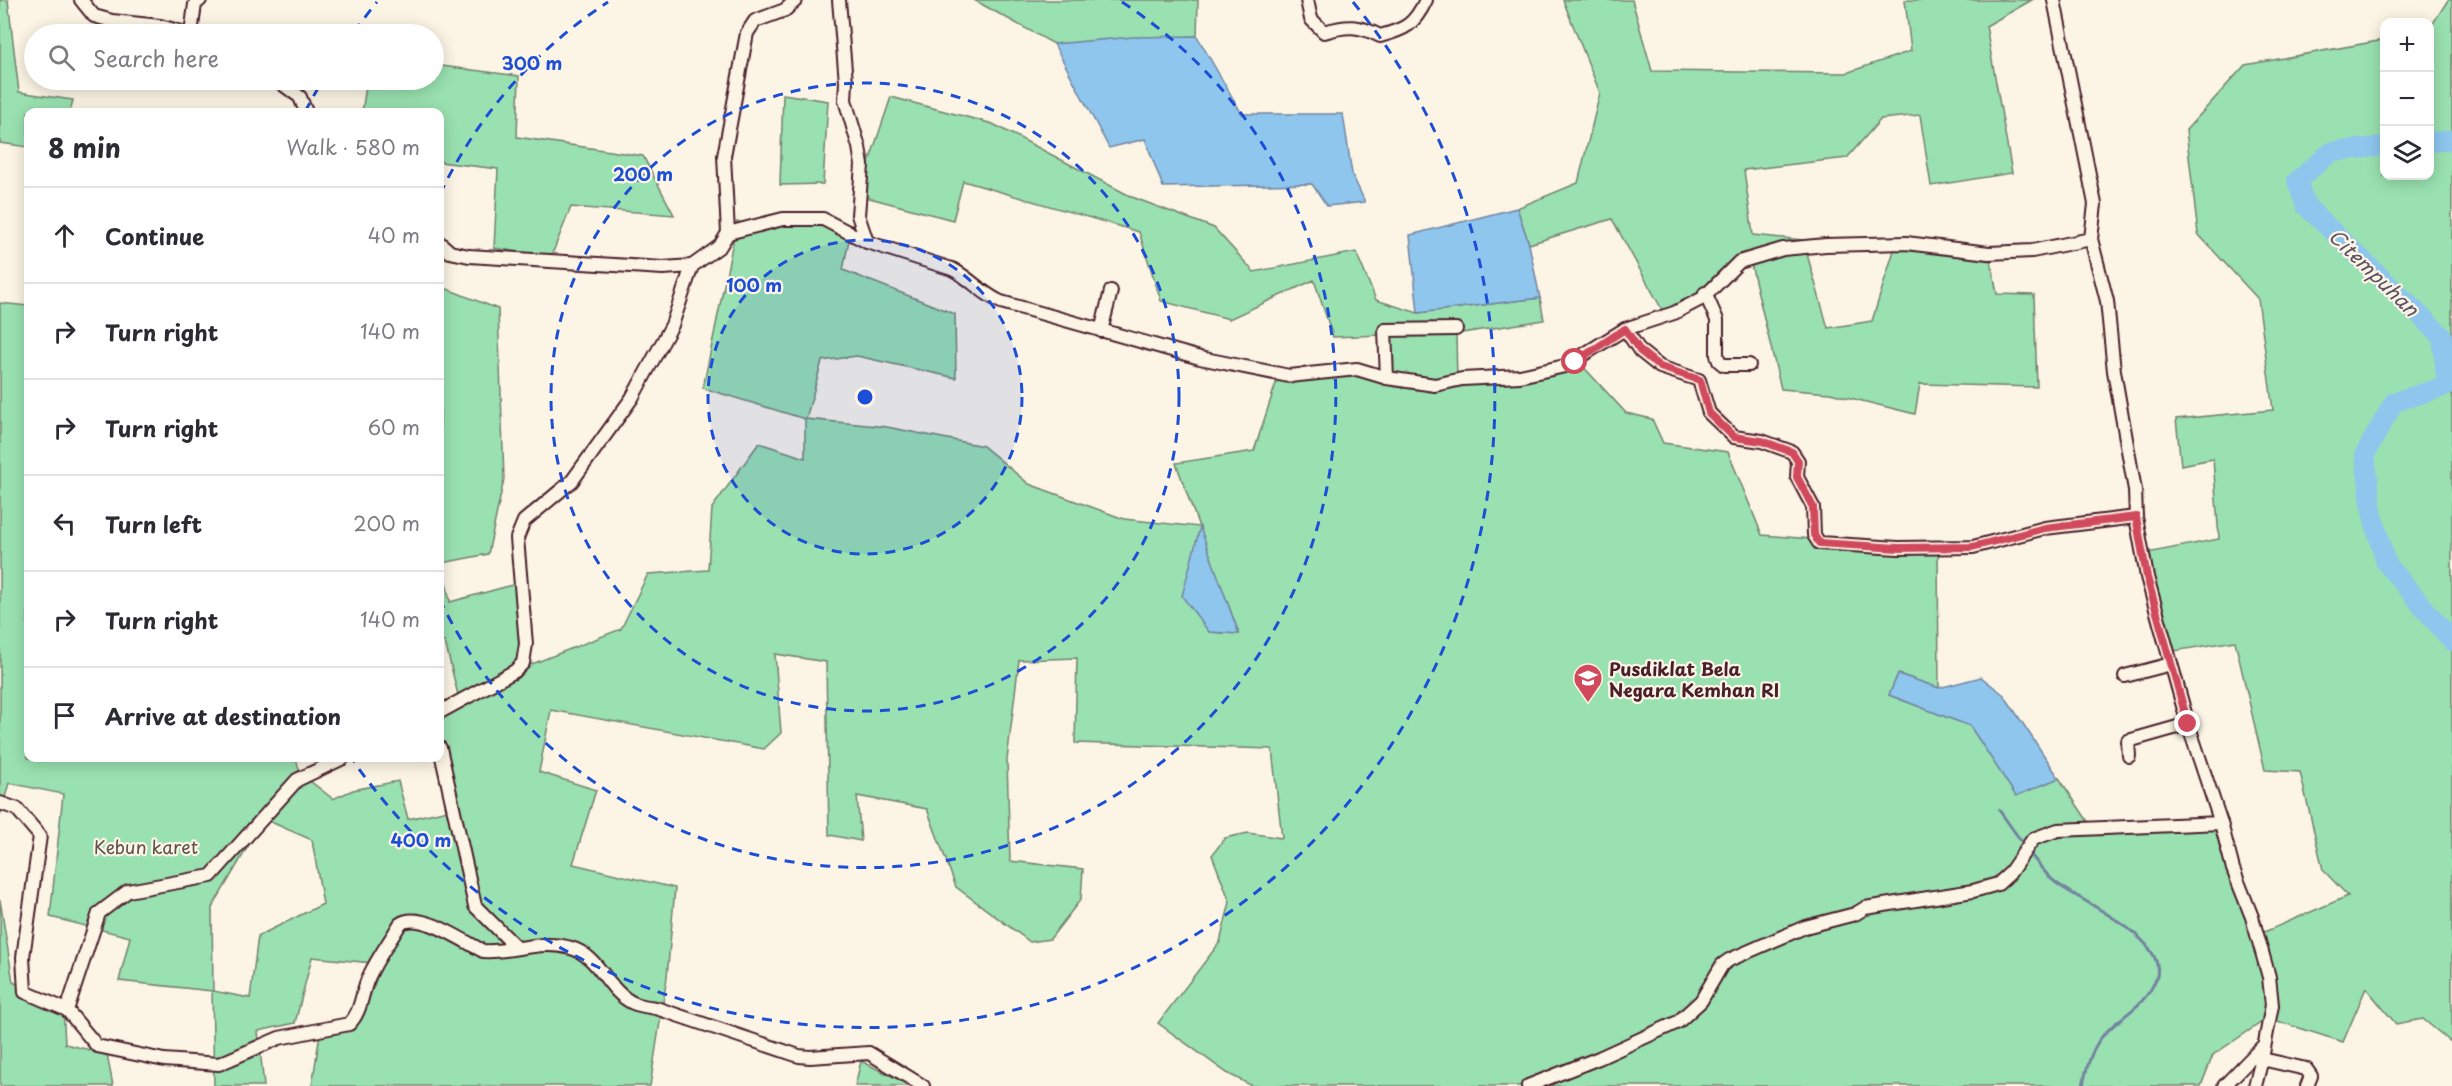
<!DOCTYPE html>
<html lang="en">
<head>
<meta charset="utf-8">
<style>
	body { margin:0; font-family:"Playpen Sans",sans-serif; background:#f7f7f7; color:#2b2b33 }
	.controls { position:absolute; right:18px; top:18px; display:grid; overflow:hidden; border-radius:12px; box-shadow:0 3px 15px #0003 }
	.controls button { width:54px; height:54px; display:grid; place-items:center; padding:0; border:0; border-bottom:2px solid #e1e1e2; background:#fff; color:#2b2b33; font:30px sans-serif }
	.stop { position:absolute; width:18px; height:18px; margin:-14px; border:4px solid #d1495b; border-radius:50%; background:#fff }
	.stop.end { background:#d1495b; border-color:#fff; box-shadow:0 2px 6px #0008 }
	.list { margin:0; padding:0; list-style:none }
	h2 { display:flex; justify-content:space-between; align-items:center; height:78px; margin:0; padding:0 24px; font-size:26px }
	h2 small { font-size:20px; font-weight:400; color:#7c7c81 }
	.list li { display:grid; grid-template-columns:39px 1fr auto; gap:18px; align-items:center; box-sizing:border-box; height:96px; padding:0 24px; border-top:2px solid #e1e1e2 }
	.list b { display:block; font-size:22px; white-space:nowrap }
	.list em { font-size:20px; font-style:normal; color:#7c7c81 }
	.icon { flex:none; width:33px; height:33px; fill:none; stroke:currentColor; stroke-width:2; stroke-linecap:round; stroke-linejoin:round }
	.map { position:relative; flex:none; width:2452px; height:1086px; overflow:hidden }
	.search { position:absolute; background:#fff; box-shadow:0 3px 15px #0003; left:24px; top:24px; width:420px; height:66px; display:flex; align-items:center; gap:15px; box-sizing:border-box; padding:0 21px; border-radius:33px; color:#7c7c81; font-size:22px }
	.panel { position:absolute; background:#fff; box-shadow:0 3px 15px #0003; left:24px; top:108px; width:420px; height:654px; border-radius:12px }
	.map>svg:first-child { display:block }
	.green { fill:#99e1b0; stroke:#72806e; stroke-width:1.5; fill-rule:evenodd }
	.water { fill:#8ec6ed; stroke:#73839f; stroke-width:1.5 }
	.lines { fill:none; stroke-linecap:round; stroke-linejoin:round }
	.stream { stroke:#73839f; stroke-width:3 }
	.river { stroke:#8ec6ed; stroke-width:20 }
	.street-casing { stroke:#4a1f2b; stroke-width:16 }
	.street { stroke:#fcf5e5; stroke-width:12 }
	.route { stroke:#d1495b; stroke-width:8 }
	.ring { fill:none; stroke:#1d4ed8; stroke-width:3; stroke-dasharray:10 8 }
	.labels { text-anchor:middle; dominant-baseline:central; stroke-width:4.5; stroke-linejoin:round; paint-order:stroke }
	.poi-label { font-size:18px; font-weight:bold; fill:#4a1f2b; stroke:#fcf5e5; text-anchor:start }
	.park-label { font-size:18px; fill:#5e504c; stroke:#fcf5e5 }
	.water-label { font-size:20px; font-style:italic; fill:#5e5165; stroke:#fcf5e5 }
	.centre { fill:#1d4ed8; stroke:#fcf5e5; stroke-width:3 }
	.ring-label { font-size:18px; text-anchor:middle; font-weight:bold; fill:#1d4ed8; stroke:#fcf5e5; stroke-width:4.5; stroke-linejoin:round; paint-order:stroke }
</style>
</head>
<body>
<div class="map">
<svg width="2452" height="1086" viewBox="0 0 2452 1086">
	<rect width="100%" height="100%" fill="#fcf5e5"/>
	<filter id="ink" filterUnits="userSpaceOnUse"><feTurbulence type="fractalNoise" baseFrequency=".0167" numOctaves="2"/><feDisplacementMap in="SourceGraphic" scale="12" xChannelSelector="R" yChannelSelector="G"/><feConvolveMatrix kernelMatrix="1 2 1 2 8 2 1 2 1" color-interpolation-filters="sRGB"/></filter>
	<g filter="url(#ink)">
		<g class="green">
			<polygon points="0,0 8,0 19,92 73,100 70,112 28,112 28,147 0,143"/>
			<polygon points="974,0 1198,0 1197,36 1054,44"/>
			<polygon points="1563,0 1632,0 1652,71 1846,73 1911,51 1905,0 2032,0 1986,26 2012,173 1931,186 1920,115 1881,119 1847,158 1744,170 1753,235 1803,240 1828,328 1872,321 1895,247 1991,261 1997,294 2034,295 2037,387 1920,384 1915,414 1830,393 1781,389 1750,260 1665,315 1612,219 1529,244 1517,208 1578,183 1600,93"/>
			<path d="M2448,0H2452V1043L2423,1019L2396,1024L2366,988L2343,1042L2268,1018L2213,1055L2201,1086H1252L1227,1073L1158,1023L1220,942L1230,902L1212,855L1225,838L1248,833L1282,838L1272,749L1075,743L1077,658L1019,660L1007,760L1010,861L1083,869L1081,899L1050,939L1030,942L956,887L927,809L857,796L861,841L829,835L826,662L775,654L781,733L764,749L551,710L539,772L596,790L573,864L675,888L667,977L650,1086H312L321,1027L361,1020L382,964L312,957L295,1023L258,1031L264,1086H214L212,991L119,981L130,937L50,917L63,794L9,783L0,815V303L28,306V758H296L300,773L333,799L353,790L398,781L408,819L452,809L440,758V708L458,695L445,642L440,643V286L498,309L504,479L488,554L442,563L450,602L516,584L527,666L621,629L648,574L708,570L712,508L759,443L805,458V419L703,388L737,222L852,225L843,270L955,314L956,378L857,356L822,361L806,419L887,427L983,446L1029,484L1124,519L1199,527L1176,463L1254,451L1278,377H1380L1381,335L1333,337L1314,280L1229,319L1161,301L1139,232L963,181L953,220L858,195L891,97L993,124L1132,197L1214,228L1254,272L1356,252L1376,300L1418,313L1540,298L1544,320L1456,334L1457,382L1579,362L1626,413L1652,419L1663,443L1728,452L1762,535L1938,549L1939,688L1898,674L1889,695L1970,726L2016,795L2059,778L2089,823L2216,829L2257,935L2348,896L2323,870L2300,772L2265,770L2235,641L2174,651L2142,554L2219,539L2213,459L2181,465L2176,419L2273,410L2258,299L2198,234L2186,130L2245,65L2384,40V176H2430V28ZM1200,529L1239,634L1209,632ZM264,819L312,840L323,904L258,936L250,998L213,991L212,908Z"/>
			<polygon points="434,65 519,76 517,137 643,156 674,215 571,207 551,257 494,248 498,169 440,162 440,112 362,112 367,80 434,80"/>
			<polygon points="783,94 828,101 823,184 780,185"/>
			<polygon points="0,900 13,982 63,1006 65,1044 107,1054 113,1086 0,1086"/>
			<polygon points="861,1061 912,1086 855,1086"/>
		</g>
		<g class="water">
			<polygon points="1197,36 1242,114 1343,114 1352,174 1365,202 1327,206 1312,184 1163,187 1145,139 1109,148 1054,44 1133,37"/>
			<polygon points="1517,208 1529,244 1540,298 1418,313 1410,235"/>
			<polygon points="1200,527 1239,634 1209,632 1182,596"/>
			<polygon points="1898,674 1939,688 1981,677 2004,695 2059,778 2016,796 1970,726 1889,695"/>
		</g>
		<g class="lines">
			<g class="stream">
				<polyline points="1999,810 2024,845"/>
				<path d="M2028,851C2037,862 2044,873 2055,882C2077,900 2171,938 2156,979C2144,1009 2118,1016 2100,1039C2090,1053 2086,1069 2083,1086"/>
			</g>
			<g class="river">
				<polyline points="2430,142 2452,140"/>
				<polyline points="2384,146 2331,152 2297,181 2306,206 2442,336 2447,386 2394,402 2365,454 2372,512 2386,563 2452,641"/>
			</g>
			<g class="street-casing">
				<g id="street">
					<polyline points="81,0 94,16 112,21 160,26 189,34"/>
					<polyline points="839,0 846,82 845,100 859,147 862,165 858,215 867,242"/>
					<path d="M1307,0L1311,19L1324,32C1347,25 1359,25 1380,36C1406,29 1414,25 1426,0"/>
					<polyline points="2054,0 2095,204 2091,239 2107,301 2114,371 2135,490 2136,517 2147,577 2188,724 2221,823 2233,869 2252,917 2269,977 2272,1005 2262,1059 2255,1086"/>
					<polyline points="191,34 195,4 200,0"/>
					<polyline points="277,80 300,97 306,112"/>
					<path d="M728,233L783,219H823L867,242L952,269C970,278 982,294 1001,302L1200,358L1289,376L1357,369L1387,378L1435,385L1462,379L1520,376L1565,366L1625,329L1674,313L1703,298L1739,262L1783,249L1826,245L1906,243L1989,253L2032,251L2091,239"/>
					<polyline points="440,243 450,252 469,256 663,268 692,266"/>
					<polyline points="1705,293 1717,320 1717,355 1719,361 1724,365 1749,365"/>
					<polyline points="1625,329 1640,351 1660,367 1699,380 1709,413 1734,437 1762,441 1792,452 1798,461 1797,477 1813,507 1814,535 1819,543 1898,548 1973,547 2045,528 2136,517"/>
					<polyline points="1101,331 1111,291"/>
					<polyline points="1387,378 1385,330 1456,329"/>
					<polyline points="2125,676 2171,664"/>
					<polyline points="440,712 515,671 523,663 526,644 517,538 524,521 572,481 632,398 672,325 692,266 720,246 728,233 724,156 747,33 755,21 785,10 796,0"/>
					<polyline points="440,748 475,906 516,947"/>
					<polyline points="2129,756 2128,741 2188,724"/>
					<path d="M0,803L17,809L40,836L23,957L25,992L67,1010L97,1046L164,1060L219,1064L279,1038L349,1024C361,1012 361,997 367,981C375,961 389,943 400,924C419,910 463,941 483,951C512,953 541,939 571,948C600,956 607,991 633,1003C640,1006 649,1007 656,1008L799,1056L810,1057L869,1053L923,1086"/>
					<polyline points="67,1010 99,913 128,891 211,876 297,780 343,758"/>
					<polyline points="2262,1059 2306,1069 2311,1076 2307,1086"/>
					<polyline points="1528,1086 1599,1058 1678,1022 1701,1001 1722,965 1729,960 1805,927 1855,914 1865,908 1973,891 1998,884 2009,874 2033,839 2058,830 2221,823"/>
					<polyline points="2224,1086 2264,1045"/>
				</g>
			</g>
			<use href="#street" class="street"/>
		</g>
	</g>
	<g class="lines" filter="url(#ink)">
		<polyline class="route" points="1575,362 1625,329 1640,351 1660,367 1700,380 1709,413 1734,437 1762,441 1792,452 1798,461 1797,477 1813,507 1814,535 1819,543 1898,548 1972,547 2045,528 2136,517 2147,577 2188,724"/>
	</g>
	<circle cx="865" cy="397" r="157" fill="#1d4ed8" fill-opacity=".12"/>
	<g class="ring">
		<circle cx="865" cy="397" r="157"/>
		<circle cx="865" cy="397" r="314"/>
		<path d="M440 194A471 471 0 0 1 608 2M1122 2A471 471 0 1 1 440 600"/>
		<path d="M305 112A628 628 0 0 1 321 83M354 32A628 628 0 0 1 377 2M1353 2A628 628 0 1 1 354 762"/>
	</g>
	<defs>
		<g id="school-pin" transform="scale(1.5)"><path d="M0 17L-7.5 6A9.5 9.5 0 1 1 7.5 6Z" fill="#d1495b" stroke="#fcf5e5"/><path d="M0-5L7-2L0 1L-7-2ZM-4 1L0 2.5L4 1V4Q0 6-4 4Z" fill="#fff"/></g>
	</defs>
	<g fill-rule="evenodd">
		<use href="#school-pin" x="1588" y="678"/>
	</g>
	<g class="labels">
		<g class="poi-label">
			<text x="1609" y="668">Pusdiklat Bela<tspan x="1609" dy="21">Negara Kemhan RI</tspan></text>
		</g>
		<g class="park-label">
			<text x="146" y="846">Kebun karet</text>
		</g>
		<g class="water-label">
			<text transform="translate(2374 272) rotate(44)">Citempuhan</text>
		</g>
	</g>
	<circle cx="865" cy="397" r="9" class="centre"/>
	<g class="ring-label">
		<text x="532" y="70">300 m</text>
		<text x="643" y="181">200 m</text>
		<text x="754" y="292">100 m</text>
		<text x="421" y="847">400 m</text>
	</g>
</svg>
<div class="controls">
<button>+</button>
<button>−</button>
<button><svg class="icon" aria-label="layers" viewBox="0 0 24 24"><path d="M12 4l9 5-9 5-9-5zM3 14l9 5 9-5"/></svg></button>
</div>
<div class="stop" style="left:1575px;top:362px"></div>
<div class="stop end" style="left:2188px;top:724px"></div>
<div class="search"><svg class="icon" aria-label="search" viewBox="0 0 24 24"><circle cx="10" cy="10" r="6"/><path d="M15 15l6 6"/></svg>Search here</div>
<section class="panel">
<h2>8 min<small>Walk · 580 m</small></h2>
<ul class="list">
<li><svg class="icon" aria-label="ahead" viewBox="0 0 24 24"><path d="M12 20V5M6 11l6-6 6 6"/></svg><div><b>Continue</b></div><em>40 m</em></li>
<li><svg class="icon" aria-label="right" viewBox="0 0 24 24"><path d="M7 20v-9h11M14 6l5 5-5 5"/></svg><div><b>Turn right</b></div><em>140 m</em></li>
<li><svg class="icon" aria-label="right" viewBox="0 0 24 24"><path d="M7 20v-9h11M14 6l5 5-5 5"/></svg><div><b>Turn right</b></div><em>60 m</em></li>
<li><svg class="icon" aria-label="left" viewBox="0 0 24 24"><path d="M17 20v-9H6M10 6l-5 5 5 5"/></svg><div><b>Turn left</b></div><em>200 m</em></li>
<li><svg class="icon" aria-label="right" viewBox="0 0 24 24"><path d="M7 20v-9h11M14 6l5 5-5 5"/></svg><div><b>Turn right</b></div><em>140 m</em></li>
<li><svg class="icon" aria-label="arrive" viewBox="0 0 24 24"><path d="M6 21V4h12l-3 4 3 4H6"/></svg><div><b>Arrive at destination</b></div></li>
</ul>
</section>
</div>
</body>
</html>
